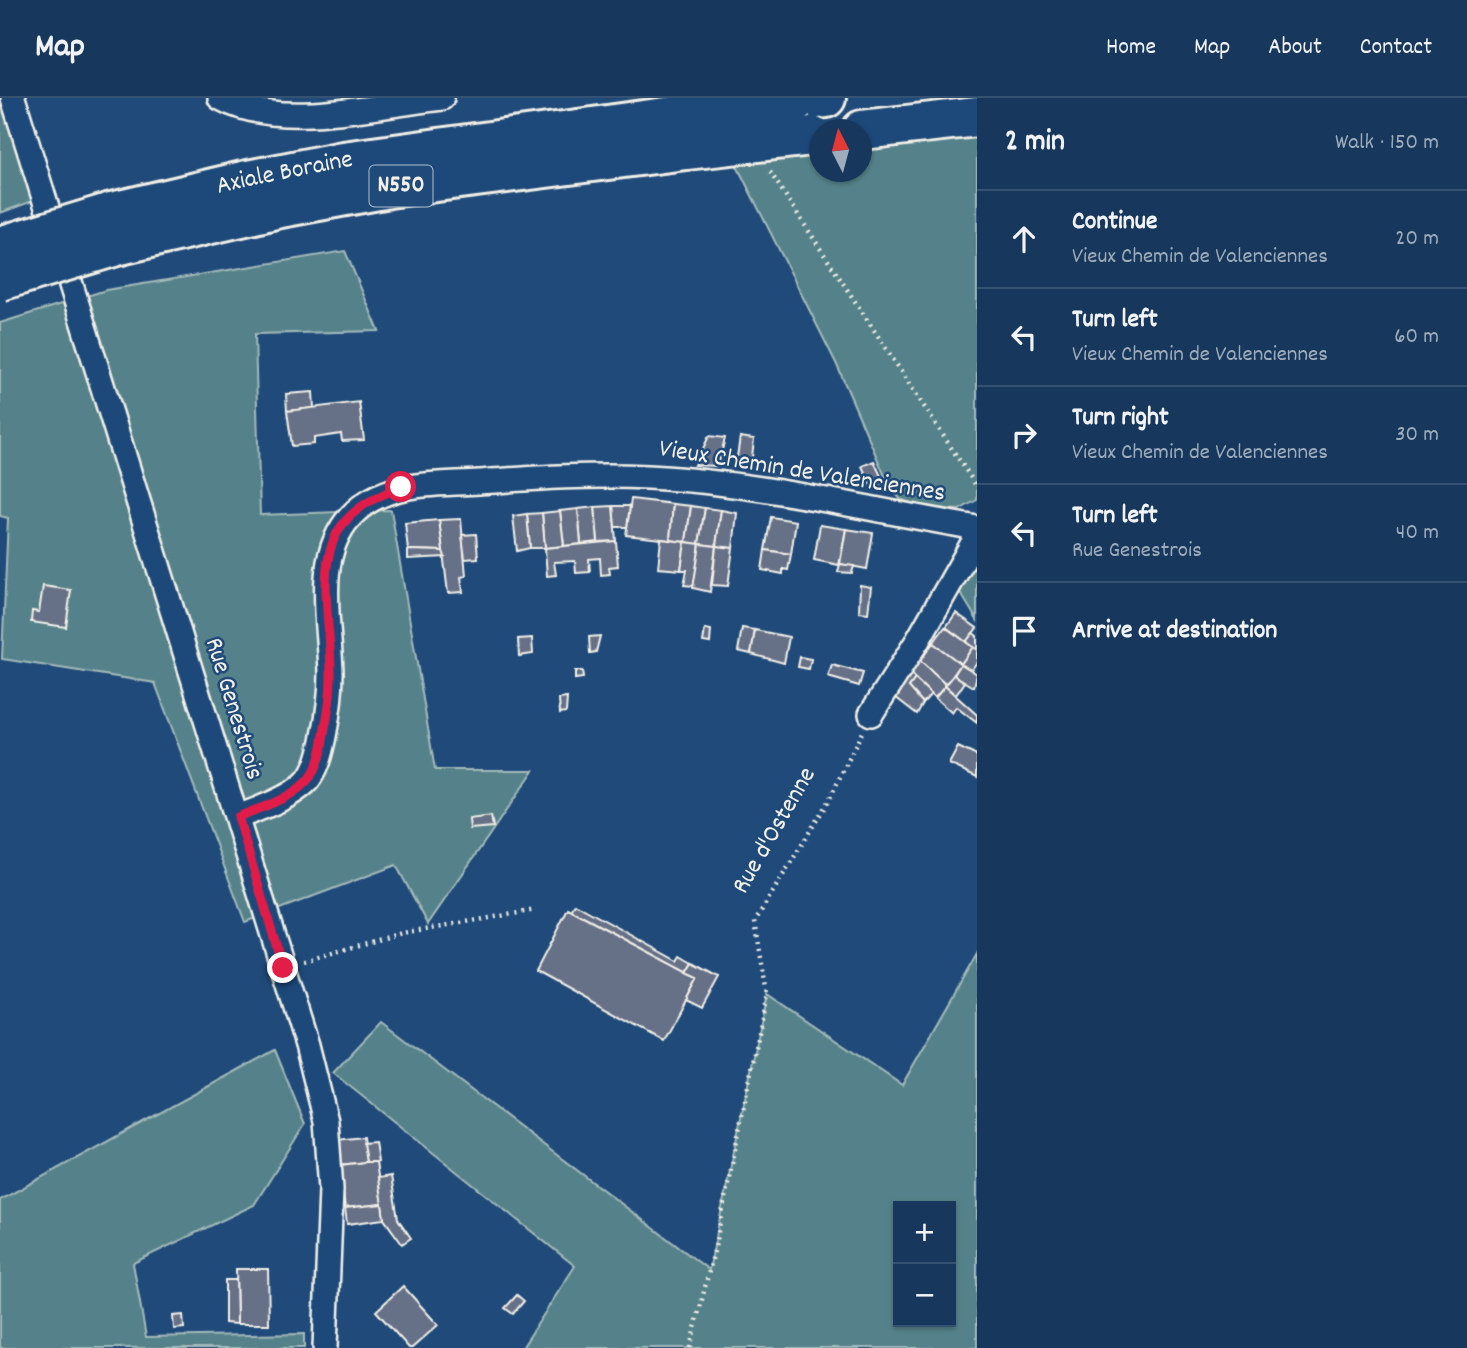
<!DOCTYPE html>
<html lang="en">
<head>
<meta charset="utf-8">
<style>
	body { margin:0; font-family:Dekko,sans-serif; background:#244365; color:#f1f3f6 }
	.controls { position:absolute; right:21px; bottom:21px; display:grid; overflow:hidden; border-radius:0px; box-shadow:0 2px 5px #0004 }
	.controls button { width:63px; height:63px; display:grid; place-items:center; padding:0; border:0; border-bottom:2px solid #365272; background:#17385c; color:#f1f3f6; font:35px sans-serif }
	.compass { position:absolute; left:809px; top:21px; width:63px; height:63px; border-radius:50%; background:#17385c; box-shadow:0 2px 5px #0004; rotate:354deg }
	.stop { position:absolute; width:21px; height:21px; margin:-16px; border:5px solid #e11d48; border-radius:50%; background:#fff }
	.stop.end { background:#e11d48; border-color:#fff; box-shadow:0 2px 7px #0008 }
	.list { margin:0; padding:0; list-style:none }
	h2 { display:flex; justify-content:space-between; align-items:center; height:91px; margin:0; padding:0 28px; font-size:30px }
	h2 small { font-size:23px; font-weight:400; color:#9eacbb }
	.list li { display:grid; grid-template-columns:46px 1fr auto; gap:21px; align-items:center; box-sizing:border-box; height:98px; padding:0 28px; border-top:2px solid #365272 }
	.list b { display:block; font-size:26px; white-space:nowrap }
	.list p { margin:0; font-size:23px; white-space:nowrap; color:#9eacbb }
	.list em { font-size:23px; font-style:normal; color:#9eacbb }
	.icon { flex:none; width:38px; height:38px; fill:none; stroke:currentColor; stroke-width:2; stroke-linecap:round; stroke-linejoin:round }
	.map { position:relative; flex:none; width:977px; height:1250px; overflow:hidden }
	header { display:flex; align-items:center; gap:42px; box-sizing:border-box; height:98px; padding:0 35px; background:#17385c; border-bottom:2px solid #365272 }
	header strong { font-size:33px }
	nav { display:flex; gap:38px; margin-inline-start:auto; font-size:24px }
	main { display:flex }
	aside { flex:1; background:#17385c }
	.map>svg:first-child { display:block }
	.green { fill:#55828a; stroke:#a4bab9; stroke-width:2; fill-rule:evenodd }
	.building { fill:#666f87; stroke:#f4f1e8; stroke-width:2 }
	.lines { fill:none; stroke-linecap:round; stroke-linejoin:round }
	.street-casing { stroke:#f4f1e8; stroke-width:28 }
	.highway-casing { stroke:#f4f1e8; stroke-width:44 }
	.path { stroke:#f4f1e8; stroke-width:4.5; stroke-dasharray:2 5; stroke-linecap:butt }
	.street { stroke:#1f4a7a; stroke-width:23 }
	.highway { stroke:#1f4a7a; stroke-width:38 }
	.highway-bridge-casing { stroke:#f4f1e8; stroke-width:44; stroke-linecap:butt }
	.highway-bridge { stroke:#1f4a7a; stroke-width:38 }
	.route { stroke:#e11d48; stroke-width:9 }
	.labels { text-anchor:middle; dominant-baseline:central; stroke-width:5; stroke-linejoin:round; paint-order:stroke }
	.shield { fill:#1f4a7a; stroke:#b4bfc7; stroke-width:2 }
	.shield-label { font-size:24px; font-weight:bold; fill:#f4f1e8 }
	.street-label { font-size:26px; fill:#f4f1e8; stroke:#1f4a7a }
</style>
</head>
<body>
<header>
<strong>Map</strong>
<nav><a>Home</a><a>Map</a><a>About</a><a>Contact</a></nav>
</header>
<main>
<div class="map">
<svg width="977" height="1250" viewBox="0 0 977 1250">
	<rect width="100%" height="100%" fill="#1f4a7a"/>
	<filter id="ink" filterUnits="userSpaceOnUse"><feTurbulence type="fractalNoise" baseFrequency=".0143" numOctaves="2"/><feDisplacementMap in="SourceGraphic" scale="14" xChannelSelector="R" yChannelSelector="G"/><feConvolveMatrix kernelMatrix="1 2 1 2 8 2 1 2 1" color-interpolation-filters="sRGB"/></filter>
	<g filter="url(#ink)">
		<g class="green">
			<polygon points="0,0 13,0 44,99 0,115"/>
			<polygon points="977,19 977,402 959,412 922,409 900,401 887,383 836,265 727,48 819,37 820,74 862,74 862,32"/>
			<polygon points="345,153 379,233 255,236 260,417 391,412 435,672 534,672 428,826 396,767 245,824 155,585 2,561 8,420 0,418 0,225 106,192"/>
			<polygon points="977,438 977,522 952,481"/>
			<path d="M977,856V1250H522L575,1168L333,975L381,924L709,1172L767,896L902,987ZM898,1108H951V1224H898Z"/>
			<polygon points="275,952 305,1026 254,1107 133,1165 146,1239 304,1236 304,1250 0,1250 0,1102"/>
		</g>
		<g class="building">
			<polygon points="313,294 314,310 287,313 286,296"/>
			<polygon points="359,304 364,342 342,343 341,336 314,340 314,346 292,348 287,313"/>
			<polygon points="709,338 725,340 718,368 695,367"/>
			<polygon points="740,339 754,341 751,368 736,366"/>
			<polygon points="874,363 885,387 873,392 862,368"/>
			<polygon points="631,401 673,406 670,442 626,437"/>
			<polygon points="673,406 691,408 686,444 670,442"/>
			<polygon points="613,408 630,408 627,429 615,429"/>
			<polygon points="613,408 616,443 598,444 595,409"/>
			<polygon points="691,408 705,410 699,446 686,444"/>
			<polygon points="595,409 598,444 581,446 578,411"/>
			<polygon points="705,410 721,412 716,448 699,446"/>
			<polygon points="578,411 581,446 564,448 560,413"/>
			<polygon points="721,412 737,415 733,450 716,448"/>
			<polygon points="560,413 564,448 545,450 542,415"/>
			<polygon points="542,415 545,450 530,450 527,416"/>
			<polygon points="527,416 530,450 517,453 513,418"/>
			<polygon points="771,419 796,423 791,456 765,452"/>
			<polygon points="461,421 466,478 461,479 463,494 448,495 439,422"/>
			<polygon points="439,422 443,453 408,452 405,425"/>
			<polygon points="820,427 846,431 839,467 814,462"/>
			<polygon points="846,431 873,435 867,471 840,466"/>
			<polygon points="476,436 478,460 465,461 462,437"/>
			<polygon points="661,441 685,444 681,472 658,470"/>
			<polygon points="616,443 618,468 609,469 610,476 601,477 600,460 589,461 590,474 576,475 575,463 554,464 556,477 547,478 545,450"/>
			<polygon points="685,444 700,446 694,488 684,487 687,472 681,472"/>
			<polygon points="700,446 716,448 710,494 693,490"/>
			<polygon points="716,448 733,450 728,488 712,487"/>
			<polygon points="408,452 443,453 445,459 408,461"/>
			<polygon points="765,452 791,456 788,472 783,471 783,476 762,472"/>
			<polygon points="840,466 854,468 852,475 838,474"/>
			<polygon points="860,487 871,489 868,515 859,514"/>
			<polygon points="43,488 71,492 66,529 31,524 32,513 39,514"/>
			<polygon points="956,515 977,530 966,544 946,529"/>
			<polygon points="945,529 973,549 961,566 933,545"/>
			<polygon points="742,530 755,532 751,556 738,553"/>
			<polygon points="705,531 711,532 710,545 703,544"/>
			<polygon points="755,532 789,539 784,565 751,556"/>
			<polygon points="973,535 977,538 977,552 966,544"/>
			<polygon points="600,538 596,554 590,555 589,539"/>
			<polygon points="532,540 533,556 519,558 518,541"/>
			<polygon points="933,545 961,566 946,587 920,563"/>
			<polygon points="973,549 977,552 977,564 971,572 961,566"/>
			<polygon points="800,559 811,561 809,571 798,569"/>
			<polygon points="920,563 946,587 935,600 910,576"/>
			<polygon points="961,566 977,576 974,589 954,577"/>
			<polygon points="832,567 863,575 859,588 828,579"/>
			<polygon points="575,573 582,573 583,580 575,581"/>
			<polygon points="910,576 915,581 909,589 923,605 917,616 895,599"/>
			<polygon points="954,577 965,584 956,597 945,588"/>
			<polygon points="915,581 931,596 923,605 909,589"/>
			<polygon points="945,588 977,617 977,625 956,609 952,615 935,600"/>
			<polygon points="567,600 566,614 560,615 559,601"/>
			<polygon points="958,649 977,658 977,679 949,666"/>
			<polygon points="491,718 493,729 470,731 469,721"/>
			<polygon points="575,806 678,863 681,858 693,865 687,875 571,813"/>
			<polygon points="568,811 698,880 664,943 536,873"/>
			<polygon points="693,865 719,879 702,910 686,902 698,880 687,875"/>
			<polygon points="363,1039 366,1064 340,1067 337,1042"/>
			<polygon points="375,1044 378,1064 366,1064 363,1045"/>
			<polygon points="366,1064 376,1064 382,1106 345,1110 340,1067"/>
			<polygon points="391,1078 398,1121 411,1140 402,1146 384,1121 378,1080"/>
			<polygon points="382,1106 384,1121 347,1126 345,1110"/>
			<polygon points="236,1171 268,1171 269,1226 237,1226"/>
			<polygon points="225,1182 236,1182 237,1226 225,1225"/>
			<polygon points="403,1188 438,1227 412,1250 409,1250 376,1213"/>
			<polygon points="517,1197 524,1203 513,1216 505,1210"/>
			<polygon points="183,1217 184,1230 174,1231 173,1218"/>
		</g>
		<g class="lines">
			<g class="street-casing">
				<g id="street">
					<polyline points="13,0 307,947 326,1023 331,1091 325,1250"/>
					<path d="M220,0C279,33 377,7 442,0"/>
					<polyline points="871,616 918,542 977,438"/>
					<path d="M238,719C260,710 286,702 304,686C316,676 321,653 324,638C328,618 331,596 331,575C330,524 313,459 351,418C384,382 435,387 479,384C536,380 592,376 648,379C756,384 870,412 977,430"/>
				</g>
			</g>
			<g class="highway-casing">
				<g id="highway">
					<polyline points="797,3 826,0"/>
					<polyline points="862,32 977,19"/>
					<path id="s1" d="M112,114L243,83L343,63L673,18"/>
					<polyline points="120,147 280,110 389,90 686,52"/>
				</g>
			</g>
			<g class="path">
				<polyline points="770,74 977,389"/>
				<polyline points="304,863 402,835 536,812"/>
				<polyline points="690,1250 715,1149 767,896 755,823 829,702 862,634"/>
			</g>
			<use href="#street" class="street"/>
			<use href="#highway" class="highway"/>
			<g class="highway-bridge-casing">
				<g id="highway-bridge">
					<polyline points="673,18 797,3"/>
					<polyline points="686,52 812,38"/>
					<polyline points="0,148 112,114"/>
					<polyline points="0,183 120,147"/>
				</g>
			</g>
			<use href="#highway-bridge" class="highway-bridge"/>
		</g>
	</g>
	<g class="lines" filter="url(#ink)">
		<path class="route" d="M283,870L238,719C259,710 288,702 305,685C317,674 322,652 324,636C328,617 331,597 331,578C332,538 318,481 333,444C344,414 374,399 401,389"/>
	</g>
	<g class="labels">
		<rect class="shield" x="369.5" y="67.5" width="63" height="41" rx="5"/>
		<g class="shield-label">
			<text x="401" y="88">N550</text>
		</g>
		<g class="street-label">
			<text stroke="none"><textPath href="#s1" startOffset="177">Axiale Boraine</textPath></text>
			<text transform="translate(802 374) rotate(9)">Vieux Chemin de Valenciennes</text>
			<text transform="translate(233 611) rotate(73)">Rue Genestrois</text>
			<text transform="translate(775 733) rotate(-60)">Rue d'Ostenne</text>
		</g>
	</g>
</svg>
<div class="controls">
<button>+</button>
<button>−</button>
</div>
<svg class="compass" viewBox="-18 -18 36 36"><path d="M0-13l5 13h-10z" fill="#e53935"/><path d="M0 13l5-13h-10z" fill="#9eacbb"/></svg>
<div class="stop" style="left:401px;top:389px"></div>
<div class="stop end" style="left:283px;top:870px"></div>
</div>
<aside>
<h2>2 min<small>Walk · 150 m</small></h2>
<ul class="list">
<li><svg class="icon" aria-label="ahead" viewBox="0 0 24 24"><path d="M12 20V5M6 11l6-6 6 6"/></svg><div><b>Continue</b><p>Vieux Chemin de Valenciennes</p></div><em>20 m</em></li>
<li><svg class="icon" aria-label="left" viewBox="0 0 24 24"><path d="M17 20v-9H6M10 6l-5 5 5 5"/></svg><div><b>Turn left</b><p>Vieux Chemin de Valenciennes</p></div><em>60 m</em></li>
<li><svg class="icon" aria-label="right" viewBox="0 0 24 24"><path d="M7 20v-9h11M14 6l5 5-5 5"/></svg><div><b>Turn right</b><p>Vieux Chemin de Valenciennes</p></div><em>30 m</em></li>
<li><svg class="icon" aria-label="left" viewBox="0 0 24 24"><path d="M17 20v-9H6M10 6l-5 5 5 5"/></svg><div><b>Turn left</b><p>Rue Genestrois</p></div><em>40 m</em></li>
<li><svg class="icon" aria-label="arrive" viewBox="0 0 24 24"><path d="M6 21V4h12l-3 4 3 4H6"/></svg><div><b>Arrive at destination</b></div></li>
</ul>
</aside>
</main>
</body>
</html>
